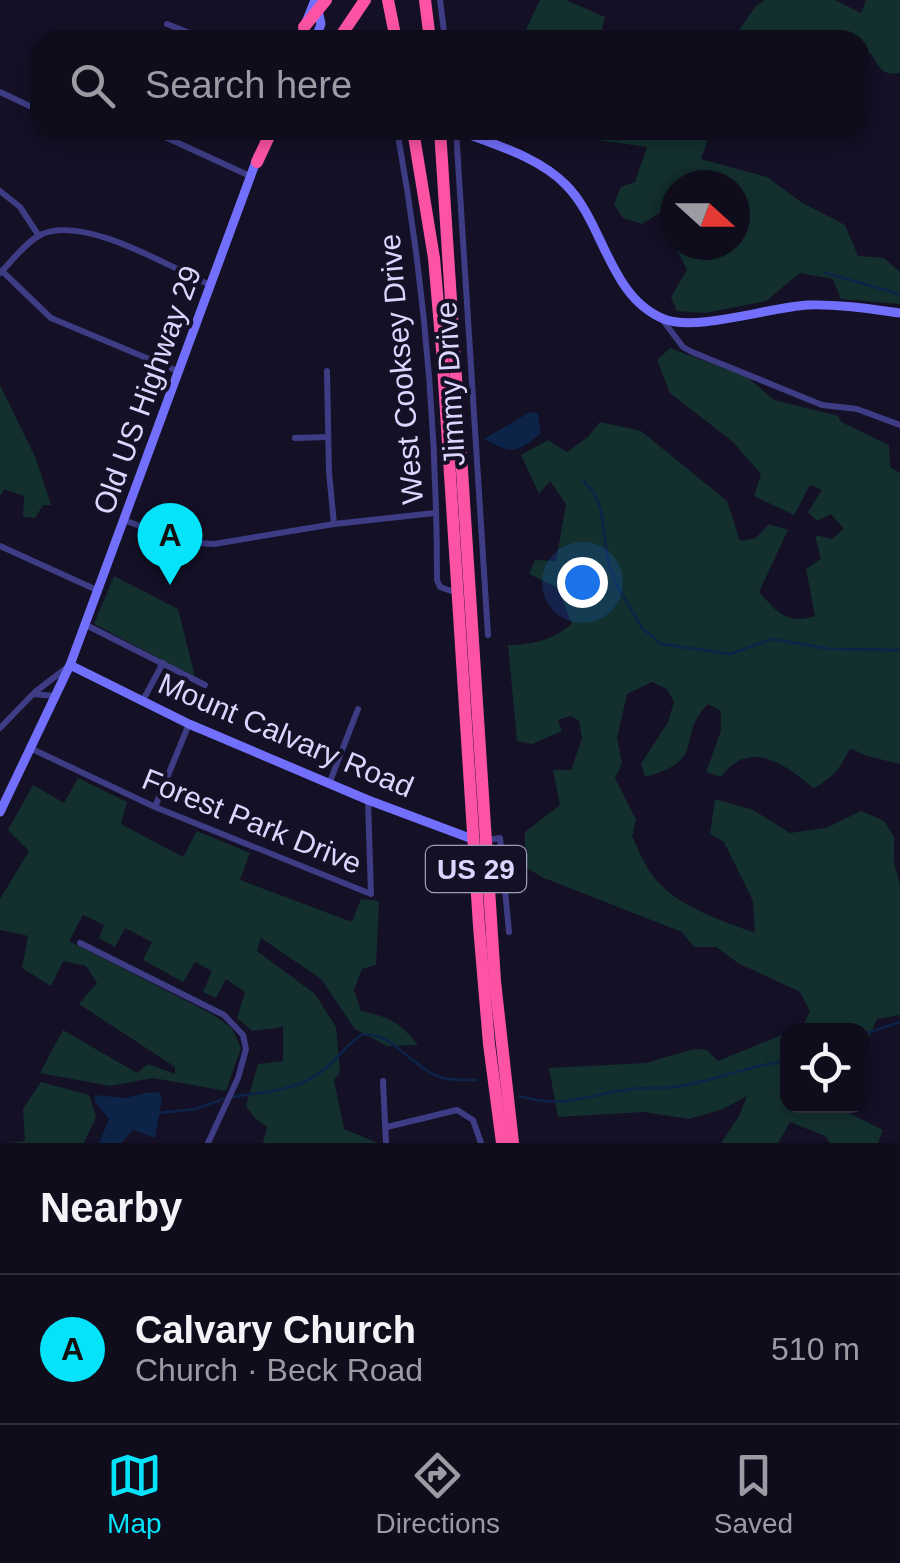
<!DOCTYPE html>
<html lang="en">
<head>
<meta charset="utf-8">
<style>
	body { margin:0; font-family:Helvetica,sans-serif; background:#1d1a29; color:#f1f3f6 }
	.controls { position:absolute; right:30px; bottom:30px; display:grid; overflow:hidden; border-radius:20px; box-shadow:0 5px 15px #0003 }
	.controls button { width:90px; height:90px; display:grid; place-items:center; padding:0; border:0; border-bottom:2px solid #2f2c3b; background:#0f0c1c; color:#f1f3f6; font:50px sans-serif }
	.compass { position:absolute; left:660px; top:170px; width:90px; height:90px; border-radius:50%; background:#0f0c1c; box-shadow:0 5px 15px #0003; rotate:111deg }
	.you { position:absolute; left:582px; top:582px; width:35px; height:35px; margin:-25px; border:8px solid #fff; border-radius:50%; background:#1a73e8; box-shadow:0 0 0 15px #1a73e833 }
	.badge { display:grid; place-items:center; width:65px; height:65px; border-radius:50%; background:#05e3fb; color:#111; font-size:32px; font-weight:700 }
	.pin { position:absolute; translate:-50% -82px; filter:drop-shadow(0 2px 5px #0008) }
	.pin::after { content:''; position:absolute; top:52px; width:35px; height:30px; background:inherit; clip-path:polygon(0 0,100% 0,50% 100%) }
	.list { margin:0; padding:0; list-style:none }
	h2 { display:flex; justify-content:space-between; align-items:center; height:130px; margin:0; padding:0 40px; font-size:42px }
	h2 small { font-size:32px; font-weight:400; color:#9b9ba3 }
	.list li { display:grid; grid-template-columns:65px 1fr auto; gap:30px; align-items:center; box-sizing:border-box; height:150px; padding:0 40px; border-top:2px solid #2f2c3b }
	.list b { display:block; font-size:38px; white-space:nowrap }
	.list p { margin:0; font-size:32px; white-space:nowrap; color:#9b9ba3 }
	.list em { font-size:32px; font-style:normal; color:#9b9ba3 }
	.icon { flex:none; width:55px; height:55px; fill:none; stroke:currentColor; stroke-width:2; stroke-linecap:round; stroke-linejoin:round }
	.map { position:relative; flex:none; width:900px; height:1143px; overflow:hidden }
	.search { position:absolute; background:#0f0c1c; box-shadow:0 5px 15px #0003; left:30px; right:30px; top:30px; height:110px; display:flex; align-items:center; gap:25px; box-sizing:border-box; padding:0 35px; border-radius:30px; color:#9b9ba3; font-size:38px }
	.sheet { height:280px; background:#0f0c1c }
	nav { display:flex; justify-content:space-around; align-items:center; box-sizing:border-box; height:140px; border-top:2px solid #2f2c3b; background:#0f0c1c; font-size:28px; color:#9b9ba3 }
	nav a { display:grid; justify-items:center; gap:5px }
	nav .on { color:#05e3fb }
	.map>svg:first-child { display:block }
	.green { fill:#13302f }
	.water { fill:#0d2348 }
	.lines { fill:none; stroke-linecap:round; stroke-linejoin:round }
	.stream { stroke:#0d2348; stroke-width:2.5 }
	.street { stroke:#3e3c84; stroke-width:6 }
	.secondary { stroke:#726ffc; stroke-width:9 }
	.highway { stroke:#fc53a4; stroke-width:12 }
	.labels { text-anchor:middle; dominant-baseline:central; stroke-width:8; stroke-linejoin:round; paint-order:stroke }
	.shield { fill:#141026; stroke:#9f9bbd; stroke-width:2.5 }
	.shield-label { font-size:28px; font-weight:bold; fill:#dad6fe }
	.street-label { font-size:30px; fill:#dad6fe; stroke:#141026 }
</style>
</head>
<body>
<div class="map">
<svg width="900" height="1143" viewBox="0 0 900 1143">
	<rect width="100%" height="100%" fill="#141026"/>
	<g class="green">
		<polygon points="540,0 566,0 605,17 599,40 521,40"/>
		<path d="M765,0H835L861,13L866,0H900V73C882,76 880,68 871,54L860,59V40H732L756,6Z"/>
		<polygon points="579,130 711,130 701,159 767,177 801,202 845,225 858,256 884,258 900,272 900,304 841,299 833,279 800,273 766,301 705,313 677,311 671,297 687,270 677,250 678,245 735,245 735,185 675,185 675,209 669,207 642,224 623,218 614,204 621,187 635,182 647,147 575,137"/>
		<path d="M670,348L747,377L774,400L838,416L841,422L889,445L890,467L900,473V764L867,756L850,748C841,767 833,779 813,788C785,764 749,738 721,777L706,772L721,731V711L708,704C674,738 710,759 645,777L641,764L668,722L674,702L667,689L652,682L627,694L617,738L622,763L615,778L636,820L632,836C637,847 643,861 650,872C672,905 720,920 755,933L753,901L724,842L710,834L715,799L753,810L790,833L826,828L861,811L884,821L894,837V863L900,885V1015L877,1019L863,1052L862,1030H794L802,1028L810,1011L800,992L738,963L716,947H694L682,932L544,878L525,867V832L560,805L553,770H571L582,738L579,721L571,716L558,720L562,731L532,744L517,741L508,645C533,645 552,640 572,624L558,588L529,574L535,560L556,561L566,504L550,481L539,494L521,455L548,440L567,452L588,437L600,422L641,431L727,501L740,541L756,538L769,524L788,530L759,592C777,612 786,625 815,616L806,569L821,559L815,535L832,539L844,529L831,514L817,521L808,512L822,490L810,485L794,515L754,496L761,474L733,442L670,393L657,360Z"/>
		<polygon points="0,385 36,459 51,505 43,505 35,518 23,517 24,496 4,489 0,496"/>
		<polygon points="114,576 178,609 195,677 94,624"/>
		<path d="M78,778L127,802L121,824L183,857L197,831L250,853L240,880L352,922L361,899L379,901L376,965L362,969L354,990L361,1011C390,1017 400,1023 418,1045L387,1046L355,1029L321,979L261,938L257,951L315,994L336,1027L340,1072L334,1080L344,1129L378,1143H263L267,1127L255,1118L246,1106L258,1064L283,1061V1027L252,1031L237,1018L245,992L226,979L216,998L203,992L212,971L195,962L183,982L143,960L152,942L125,928L115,947L99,938L104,925L83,915L69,941L212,1014L232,1028L241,1048L226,1091L153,1078L110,1086L40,1073L63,1030L137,1073L148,1064L175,1074V1067L79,1004L97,983L86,966L63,961L51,986L22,968L28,936L0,930V899L29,851L8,830L33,785L64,803Z"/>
		<polygon points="787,1033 788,1106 835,1106 883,1130 878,1143 830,1143 825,1136 790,1122 778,1143 721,1143 739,1116 747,1096 723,1109 689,1119 644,1112 558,1117 549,1068 646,1063 694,1049 707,1050 718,1061"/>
		<polygon points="41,1082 89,1095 96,1117 84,1143 10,1143 25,1141 23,1109"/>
	</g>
	<g class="water">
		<path d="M530,412L538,414L541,433C516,454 512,454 484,439Z"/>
		<polygon points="145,1093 159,1092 162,1099 155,1138 133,1130 121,1143 99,1143 109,1119 95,1102 95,1095 125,1098"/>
	</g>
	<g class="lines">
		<g class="stream">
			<polyline points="825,273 900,294"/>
			<polyline points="583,480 593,491 601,510 608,561 616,584 643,629 661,644 730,654 772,639 830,649 900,650"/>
			<polyline points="862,1035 900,1022"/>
			<path d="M519,1096C564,1109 583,1096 626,1090C642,1087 658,1089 673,1087C713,1082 748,1065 788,1061"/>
			<path d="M232,1097C267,1091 300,1092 328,1066C341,1055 348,1043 363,1034C396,1034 412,1069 443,1078C453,1081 466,1079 476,1080"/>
			<polyline points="159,1113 195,1109 224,1099"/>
		</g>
		<g class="street">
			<polyline points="440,0 445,40"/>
			<polyline points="167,24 207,40"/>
			<polyline points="0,92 40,111"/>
			<polyline points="150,130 250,176"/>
			<path d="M397,130C424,278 437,430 437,580L440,587L457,593"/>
			<polyline points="456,130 488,635"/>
			<polyline points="0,191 20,207 39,236"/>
			<polyline points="2,271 51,318 180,372"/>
			<path d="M0,273C12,261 25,243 40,235C83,214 168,266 210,285"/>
			<polyline points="661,318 683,347 692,352 822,405 857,409 900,425"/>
			<polyline points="327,371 329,472 334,524"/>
			<polyline points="295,438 328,437"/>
			<polyline points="126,521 186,542 214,544 334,524 435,513"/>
			<polyline points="0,546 99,591"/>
			<polyline points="86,625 205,685"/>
			<polyline points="35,692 69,666"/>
			<polyline points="142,702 163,663"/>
			<polyline points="0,728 33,694 55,696"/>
			<polyline points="32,749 155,807 371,894 368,800"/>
			<polyline points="329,784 358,709"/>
			<polyline points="155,807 189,724"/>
			<polyline points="487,840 500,838 509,932"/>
			<polyline points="80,943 224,1015 243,1035 246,1049 238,1078 208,1143"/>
			<polyline points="383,1081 386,1143"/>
			<polyline points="387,1127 457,1110 473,1120 481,1143"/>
		</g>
		<g class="secondary">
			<polyline points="299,40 315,0"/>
			<polyline points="315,40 321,24 318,10"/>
			<path d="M457,130C492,144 538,156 566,185C604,223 609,297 664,319C696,332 770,307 808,305C839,304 870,309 900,313"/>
			<polyline points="70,665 189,724 368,800 475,840"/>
			<polyline points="0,812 70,665 258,156"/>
		</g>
		<g class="highway">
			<polyline points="388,0 396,40"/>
			<polyline points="425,0 430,40"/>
			<polyline points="304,27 326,0"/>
			<polyline points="338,40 365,0"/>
			<polyline points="413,130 434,258 442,350 479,926 489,1044 502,1143"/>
			<polyline points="440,130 495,981 513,1143"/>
			<polyline points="257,162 272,130"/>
		</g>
	</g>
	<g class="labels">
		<rect class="shield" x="426" y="846" width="100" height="46" rx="8"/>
		<g class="shield-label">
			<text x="476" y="869">US 29</text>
		</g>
		<g class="street-label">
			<text transform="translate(401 369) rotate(-95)">West Cooksey Drive</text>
			<text transform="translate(450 384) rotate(-93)">Jimmy Drive</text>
			<text transform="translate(147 390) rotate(-70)">Old US Highway 29</text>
			<text transform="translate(286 735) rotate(23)">Mount Calvary Road</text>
			<text transform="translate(252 821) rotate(22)">Forest Park Drive</text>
		</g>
	</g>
</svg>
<div class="controls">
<button><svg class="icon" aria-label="locate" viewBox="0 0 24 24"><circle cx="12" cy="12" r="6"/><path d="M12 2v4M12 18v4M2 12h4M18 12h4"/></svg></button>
</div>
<svg class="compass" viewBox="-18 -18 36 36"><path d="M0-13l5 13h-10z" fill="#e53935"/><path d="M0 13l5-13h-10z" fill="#9b9ba3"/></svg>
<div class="you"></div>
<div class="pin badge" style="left:170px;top:585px">A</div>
<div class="search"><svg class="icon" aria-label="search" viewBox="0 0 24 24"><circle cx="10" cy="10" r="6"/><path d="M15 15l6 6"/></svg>Search here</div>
</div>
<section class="sheet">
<h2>Nearby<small></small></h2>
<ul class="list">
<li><span class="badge">A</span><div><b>Calvary Church</b><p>Church · Beck Road</p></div><em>510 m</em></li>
</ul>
</section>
<nav>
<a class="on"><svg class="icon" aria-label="map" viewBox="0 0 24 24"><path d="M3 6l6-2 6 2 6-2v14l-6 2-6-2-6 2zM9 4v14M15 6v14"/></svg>Map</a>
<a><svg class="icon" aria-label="directions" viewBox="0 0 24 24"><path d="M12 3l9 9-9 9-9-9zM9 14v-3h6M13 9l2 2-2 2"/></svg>Directions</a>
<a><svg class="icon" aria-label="saved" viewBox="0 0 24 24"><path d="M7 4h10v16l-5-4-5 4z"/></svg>Saved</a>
</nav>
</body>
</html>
